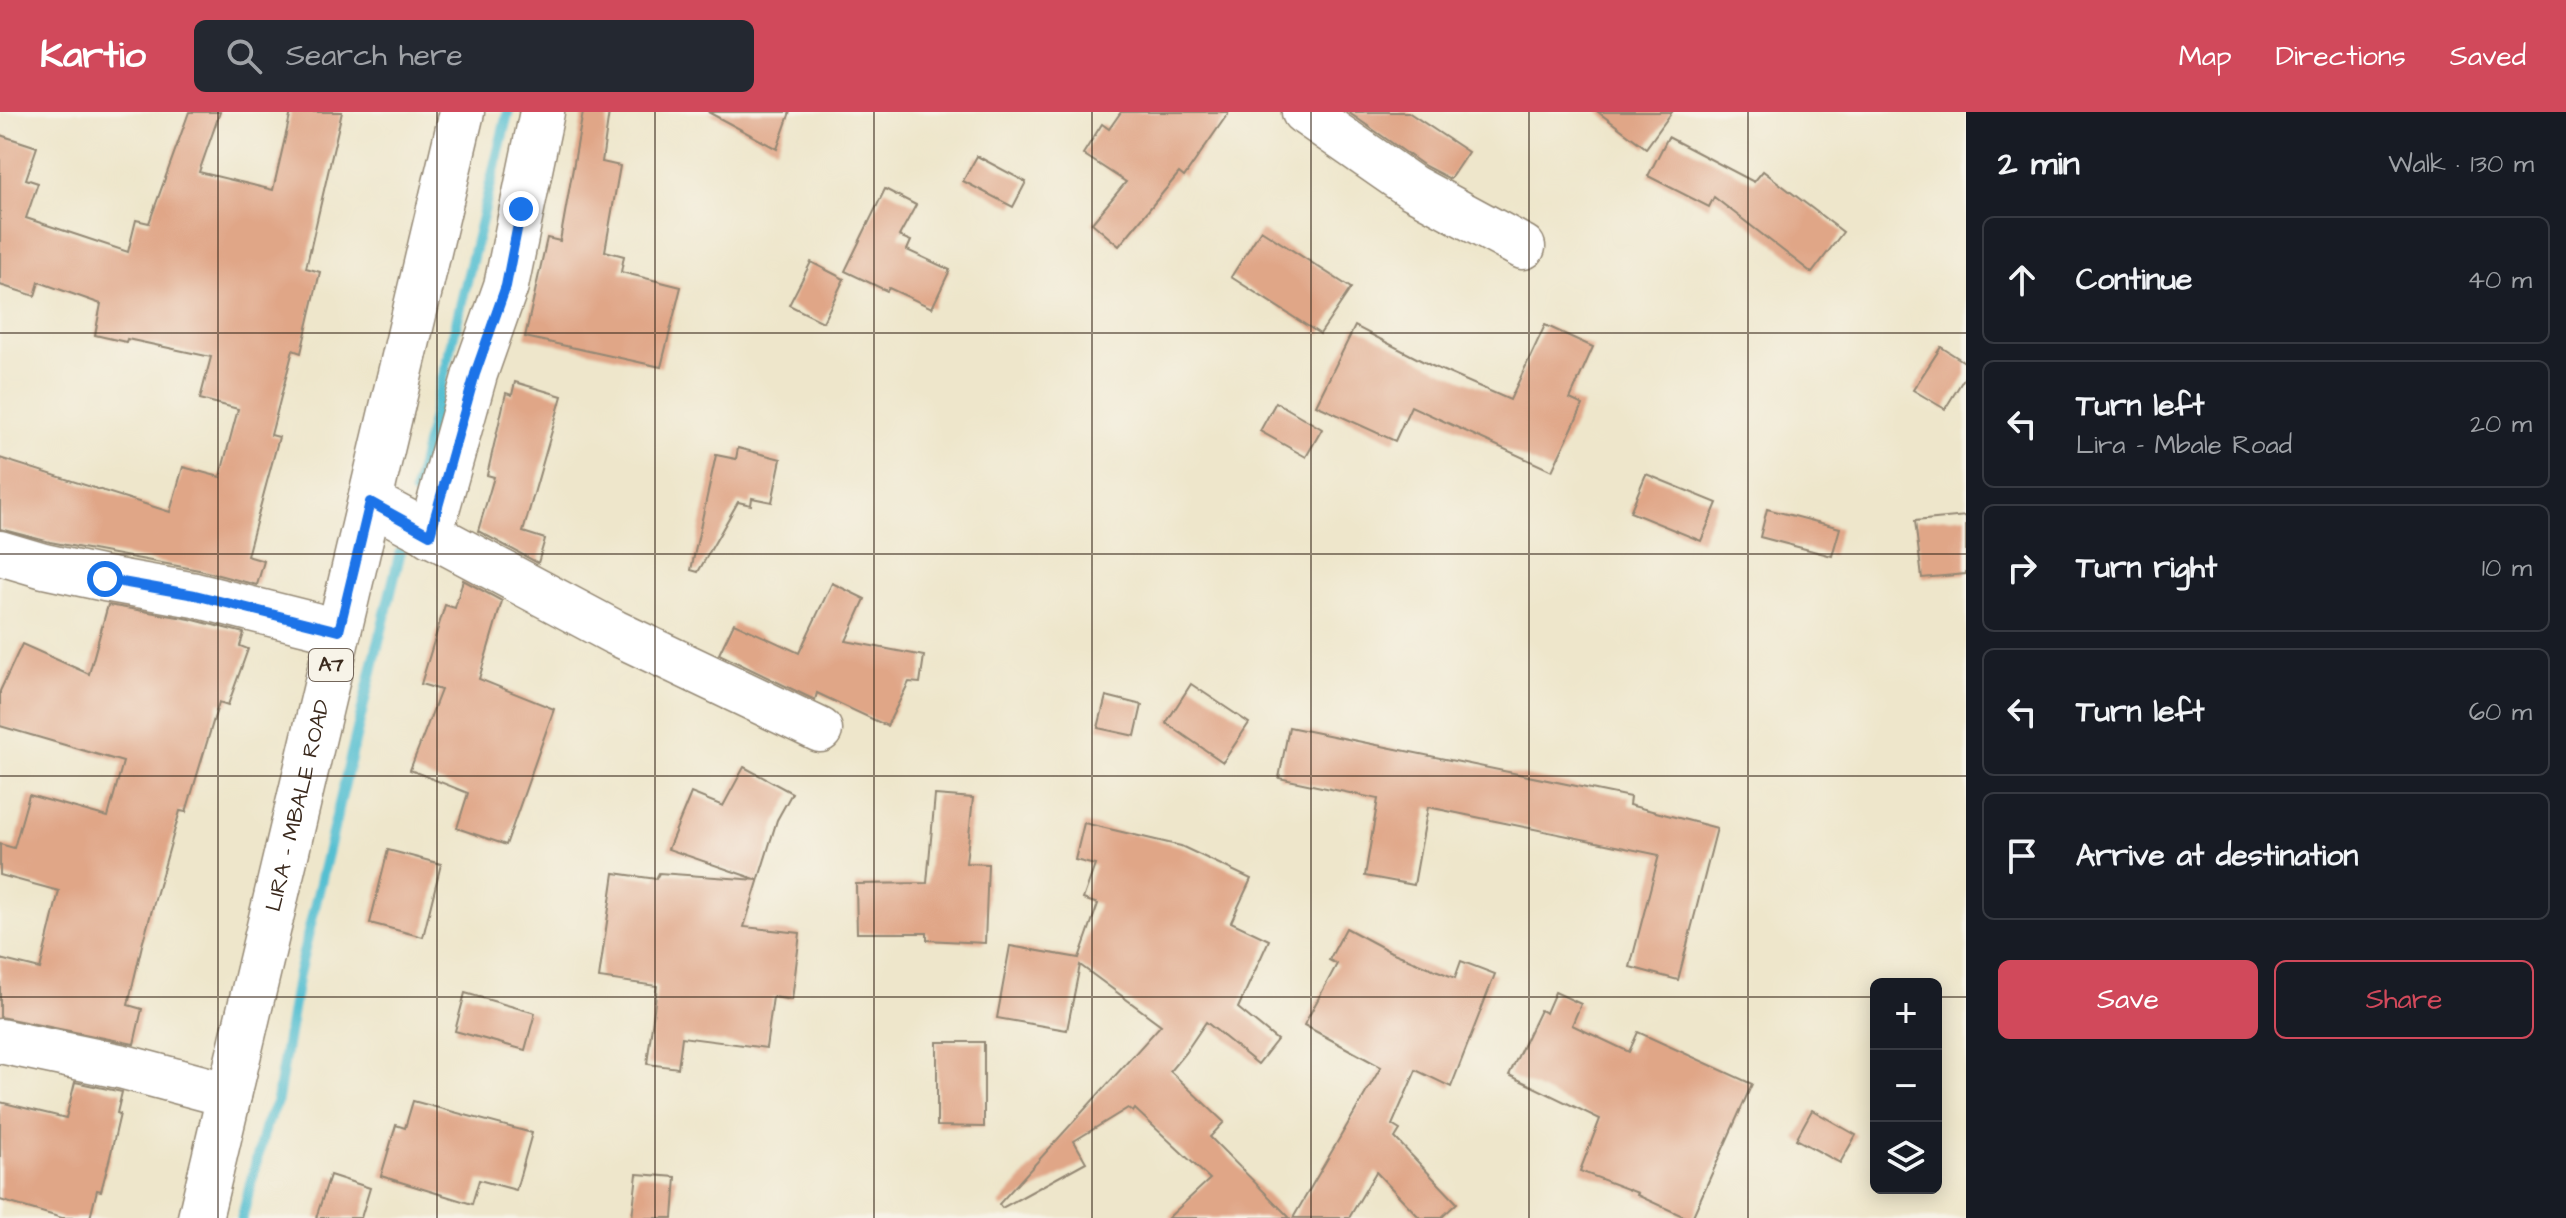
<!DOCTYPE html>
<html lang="en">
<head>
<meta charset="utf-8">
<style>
	body { margin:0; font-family:"Architects Daughter",sans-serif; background:#242831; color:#f1f3f6 }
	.controls { position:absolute; right:24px; bottom:24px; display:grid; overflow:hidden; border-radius:12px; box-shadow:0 4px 20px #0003 }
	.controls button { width:72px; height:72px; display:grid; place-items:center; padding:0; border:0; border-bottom:2px solid #363941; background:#171b24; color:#f1f3f6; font:40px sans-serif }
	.stop { position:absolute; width:24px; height:24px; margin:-18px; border:6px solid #1a73e8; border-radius:50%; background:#fff }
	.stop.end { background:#1a73e8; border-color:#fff; box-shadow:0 2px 8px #0008 }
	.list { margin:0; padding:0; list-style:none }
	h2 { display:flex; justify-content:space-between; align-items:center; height:104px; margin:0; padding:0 32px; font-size:34px }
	h2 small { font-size:26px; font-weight:400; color:#9ea1a6 }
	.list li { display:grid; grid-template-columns:52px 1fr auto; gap:24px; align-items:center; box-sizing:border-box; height:128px; margin:0 16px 16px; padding:0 16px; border:2px solid #363941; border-radius:12px }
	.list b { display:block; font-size:30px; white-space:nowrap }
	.list p { margin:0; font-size:26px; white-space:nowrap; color:#9ea1a6 }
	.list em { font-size:26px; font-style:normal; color:#9ea1a6 }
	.actions { display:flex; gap:16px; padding:24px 32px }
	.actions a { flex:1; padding:18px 0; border:2px solid #d1495b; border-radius:12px; text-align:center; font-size:28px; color:#d1495b }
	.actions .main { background:#d1495b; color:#fff }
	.icon { flex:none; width:44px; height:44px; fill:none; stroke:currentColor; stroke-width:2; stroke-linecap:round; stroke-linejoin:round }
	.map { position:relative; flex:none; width:1966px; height:1106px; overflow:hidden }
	header { display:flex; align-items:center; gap:48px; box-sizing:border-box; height:112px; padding:0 40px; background:#d1495b; color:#fff }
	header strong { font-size:38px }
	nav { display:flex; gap:44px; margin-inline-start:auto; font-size:28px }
	.search { width:560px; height:72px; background:#242831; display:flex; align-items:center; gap:20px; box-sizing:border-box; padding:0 28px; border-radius:12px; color:#9ea1a6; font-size:30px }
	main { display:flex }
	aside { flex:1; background:#171b24 }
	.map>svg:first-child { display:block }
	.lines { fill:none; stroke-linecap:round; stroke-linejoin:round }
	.stream { stroke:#55bfd1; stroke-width:11 }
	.building { fill:#e0a687 }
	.minor-casing { stroke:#948874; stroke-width:47 }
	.major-casing { stroke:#948874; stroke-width:47 }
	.minor { stroke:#fff; stroke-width:44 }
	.major { stroke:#fff; stroke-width:44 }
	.route { stroke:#1a73e8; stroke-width:10 }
	.grid { fill:none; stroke:#3b2a1e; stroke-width:2; stroke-opacity:0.55 }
	.labels { text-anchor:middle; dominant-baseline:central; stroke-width:7; stroke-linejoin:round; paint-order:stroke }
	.shield { fill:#f7f3e8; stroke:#73665b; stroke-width:2 }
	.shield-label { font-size:20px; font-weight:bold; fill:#3b2a1e }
	.street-label { font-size:22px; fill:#3b2a1e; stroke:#f7f3e8 }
</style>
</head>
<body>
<header>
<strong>Kartio</strong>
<div class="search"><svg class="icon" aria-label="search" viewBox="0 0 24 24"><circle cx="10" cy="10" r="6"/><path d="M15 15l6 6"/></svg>Search here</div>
<nav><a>Map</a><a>Directions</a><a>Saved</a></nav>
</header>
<main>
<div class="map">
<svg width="1966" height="1106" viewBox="0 0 1966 1106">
	<rect width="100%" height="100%" fill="#f7f3e8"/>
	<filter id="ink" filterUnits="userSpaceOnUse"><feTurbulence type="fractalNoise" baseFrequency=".0125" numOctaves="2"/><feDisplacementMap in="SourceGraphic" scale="16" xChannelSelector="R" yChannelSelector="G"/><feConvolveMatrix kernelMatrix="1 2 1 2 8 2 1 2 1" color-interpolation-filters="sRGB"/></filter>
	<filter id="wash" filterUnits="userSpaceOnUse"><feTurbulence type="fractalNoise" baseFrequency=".006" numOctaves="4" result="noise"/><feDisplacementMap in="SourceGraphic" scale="32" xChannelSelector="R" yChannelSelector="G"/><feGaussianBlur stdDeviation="1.8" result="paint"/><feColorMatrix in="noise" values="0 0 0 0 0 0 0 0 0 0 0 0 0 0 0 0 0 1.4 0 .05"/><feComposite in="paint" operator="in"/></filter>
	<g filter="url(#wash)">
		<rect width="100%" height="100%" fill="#eee6cb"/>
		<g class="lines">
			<g class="stream">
				<polyline points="415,380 508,0"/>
				<polyline points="242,1106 265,1015 277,990 298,864 400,441"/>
			</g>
		</g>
		<g id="blocks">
			<g class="building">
				<polygon points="189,0 220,0 199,60 273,78 291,0 342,0 306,156 320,160 301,241 293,238 271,323 279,325 247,444 264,449 257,473 199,458 50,430 0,417 0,346 170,400 183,355 220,365 238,297 200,287 211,245 127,227 126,230 95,223 101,192 39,170 35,184 0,173 0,23 37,35 26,67 38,71 26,106 128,140 136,108 149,111"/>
				<polygon points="583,0 609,0 602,50 620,54 605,139 624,144 621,160 681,175 661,255 525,225 547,126 560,129"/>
				<polygon points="708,0 790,0 777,37"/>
				<polygon points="1121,0 1229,0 1184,65 1179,61 1119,134 1092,111 1126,70 1083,42 1102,12 1109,17"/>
				<polygon points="1348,0 1408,0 1468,40 1450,67 1425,54"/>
				<polygon points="1598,0 1672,0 1646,36"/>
				<polygon points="1668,25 1754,70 1763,59 1843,120 1812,161 1714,85 1709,95 1648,64"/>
				<polygon points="977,44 1026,70 1013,95 963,69"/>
				<polygon points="885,77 916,93 899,124 911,129 907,138 950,158 932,196 889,176 887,179 845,159"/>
				<polygon points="1261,118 1351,176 1320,222 1231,165"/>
				<polygon points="811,150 844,167 823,210 789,193"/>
				<polygon points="1545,213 1593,235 1570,287 1583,293 1552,359 1411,294 1395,329 1316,293 1355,214 1430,253 1510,288"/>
				<polygon points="1941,235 1966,251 1966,263 1945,297 1913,278"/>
				<polygon points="515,270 562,284 523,420 545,427 538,451 478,419 494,365 487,363 506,281 512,283"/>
				<polygon points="1276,290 1322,317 1306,345 1260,319"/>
				<polygon points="738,336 781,347 772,390 752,386 751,393 738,390 698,460 691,458 716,343 736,347"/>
				<polygon points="1646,362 1717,391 1701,429 1630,400"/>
				<polygon points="1767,397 1840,416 1832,444 1760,425"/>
				<polygon points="1966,404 1966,462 1922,466 1915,409"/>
				<polygon points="463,468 502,489 479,567 554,597 506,733 457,716 468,681 410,658 441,578 421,572 445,493 455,496"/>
				<polygon points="832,471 865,487 846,529 924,544 920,571 909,570 887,614 817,581 815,588 719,542 734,511 799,541"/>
				<polygon points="108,493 190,507 244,521 240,534 248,537 228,593 219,590 186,700 180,699 142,833 128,893 142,897 134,932 0,905 0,847 40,857 59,779 0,763 0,732 14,736 29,683 108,705 123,650 0,614 0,579 22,532 89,562"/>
				<polygon points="1191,572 1249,611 1223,650 1166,611"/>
				<polygon points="1106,584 1142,593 1135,624 1098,616"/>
				<polygon points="1289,615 1630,685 1629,693 1717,716 1678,868 1630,855 1659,743 1428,695 1414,773 1365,764 1378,687 1279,666"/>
				<polygon points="744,655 792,681 777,708 744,815 800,821 792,888 773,885 766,936 682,925 678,956 647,952 657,874 599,866 614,761 656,767 659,761 758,768 668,737 691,681 723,694"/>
				<polygon points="935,683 973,686 966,751 988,752 985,831 927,828 927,821 857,821 856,772 927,771"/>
				<polygon points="1084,711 1181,734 1251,767 1231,810 1269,828 1238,896 1277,928 1258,952 1206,910 1185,941 1170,959 1224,1010 1210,1025 1290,1106 1168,1106 1210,1067 1135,997 1133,1000 1128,996 1074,1029 1086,1050 1002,1096 999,1092 1161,913 1080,853 1067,918 997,906 1010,834 1079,846 1098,792 1083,787 1095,753 1075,748"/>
				<polygon points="388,738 441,752 423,825 370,811"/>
				<polygon points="1346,816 1391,840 1455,866 1461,849 1495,862 1451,975 1416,958 1392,1013 1400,1018 1395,1026 1457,1091 1441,1106 1420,1106 1376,1060 1349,1106 1293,1106 1381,955 1304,913 1337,852 1329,848"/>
				<polygon points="1555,880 1581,892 1572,913 1629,940 1638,920 1752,972 1692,1106 1687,1106 1637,1083 1638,1081 1580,1059 1600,1007 1509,963 1540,898 1546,901"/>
				<polygon points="465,881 535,901 525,938 455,919"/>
				<polygon points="937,930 984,930 984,1015 937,1014"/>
				<polygon points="75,970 122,980 117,1001 120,1002 110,1045 101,1079 97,1078 90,1106 62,1106 0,1088 0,990 66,1006"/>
				<polygon points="413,989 532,1021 516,1078 479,1068 472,1092 381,1064 396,1013 405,1016"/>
				<polygon points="1812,998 1856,1023 1840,1051 1796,1027"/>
				<polygon points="637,1062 676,1065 673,1106 632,1106"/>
				<polygon points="330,1063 370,1076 361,1106 316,1106"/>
			</g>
		</g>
	</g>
	<g filter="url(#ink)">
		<use href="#blocks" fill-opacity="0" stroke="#948874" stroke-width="2"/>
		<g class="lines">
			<g class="minor-casing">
				<g id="minor">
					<polyline points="1304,0 1412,75 1523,135"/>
					<polyline points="370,390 614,520 820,618"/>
					<polyline points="430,423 475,262 506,174 542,0"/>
					<polyline points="0,441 44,454 105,467 195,483 339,519"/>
					<polyline points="0,929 124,955 229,983"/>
				</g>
			</g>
			<g class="major-casing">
				<g id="major">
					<path id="s1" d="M200,1106L462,0"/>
				</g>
			</g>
			<use href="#minor" class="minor"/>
			<use href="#major" class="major"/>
		</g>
	</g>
	<g class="lines" filter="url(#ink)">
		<polyline class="route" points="105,467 195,483 339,519 370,390 430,423 475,262 506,174 521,97"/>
	</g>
	<path class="grid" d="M218,0V1106M437,0V1106M655,0V1106M874,0V1106M1092,0V1106M1311,0V1106M1529,0V1106M1748,0V1106M0,221H1966M0,442H1966M0,664H1966M0,885H1876M1936,885H1966"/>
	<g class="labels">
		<rect class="shield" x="309" y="537" width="44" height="32" rx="6"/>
		<g class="shield-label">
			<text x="331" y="553">A7</text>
		</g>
		<g class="street-label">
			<text stroke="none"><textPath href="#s1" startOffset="424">LIRA - MBALE ROAD</textPath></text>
		</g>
	</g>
</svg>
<div class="controls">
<button>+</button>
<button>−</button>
<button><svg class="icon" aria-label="layers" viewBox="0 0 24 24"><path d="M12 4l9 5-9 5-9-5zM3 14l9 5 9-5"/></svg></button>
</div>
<div class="stop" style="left:105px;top:467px"></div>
<div class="stop end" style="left:521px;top:97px"></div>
</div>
<aside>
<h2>2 min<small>Walk · 130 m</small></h2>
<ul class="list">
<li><svg class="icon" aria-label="ahead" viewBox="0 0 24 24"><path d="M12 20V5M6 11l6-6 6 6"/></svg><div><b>Continue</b></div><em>40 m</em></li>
<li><svg class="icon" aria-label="left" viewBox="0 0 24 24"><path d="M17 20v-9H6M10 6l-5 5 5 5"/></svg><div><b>Turn left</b><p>Lira - Mbale Road</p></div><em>20 m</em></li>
<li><svg class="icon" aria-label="right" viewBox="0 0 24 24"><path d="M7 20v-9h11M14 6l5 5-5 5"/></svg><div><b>Turn right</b></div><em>10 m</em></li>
<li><svg class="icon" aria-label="left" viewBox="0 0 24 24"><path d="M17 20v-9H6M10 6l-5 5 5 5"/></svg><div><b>Turn left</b></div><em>60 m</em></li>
<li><svg class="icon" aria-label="arrive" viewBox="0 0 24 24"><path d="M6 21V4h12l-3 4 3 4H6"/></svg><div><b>Arrive at destination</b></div></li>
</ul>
<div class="actions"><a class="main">Save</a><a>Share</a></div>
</aside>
</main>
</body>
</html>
